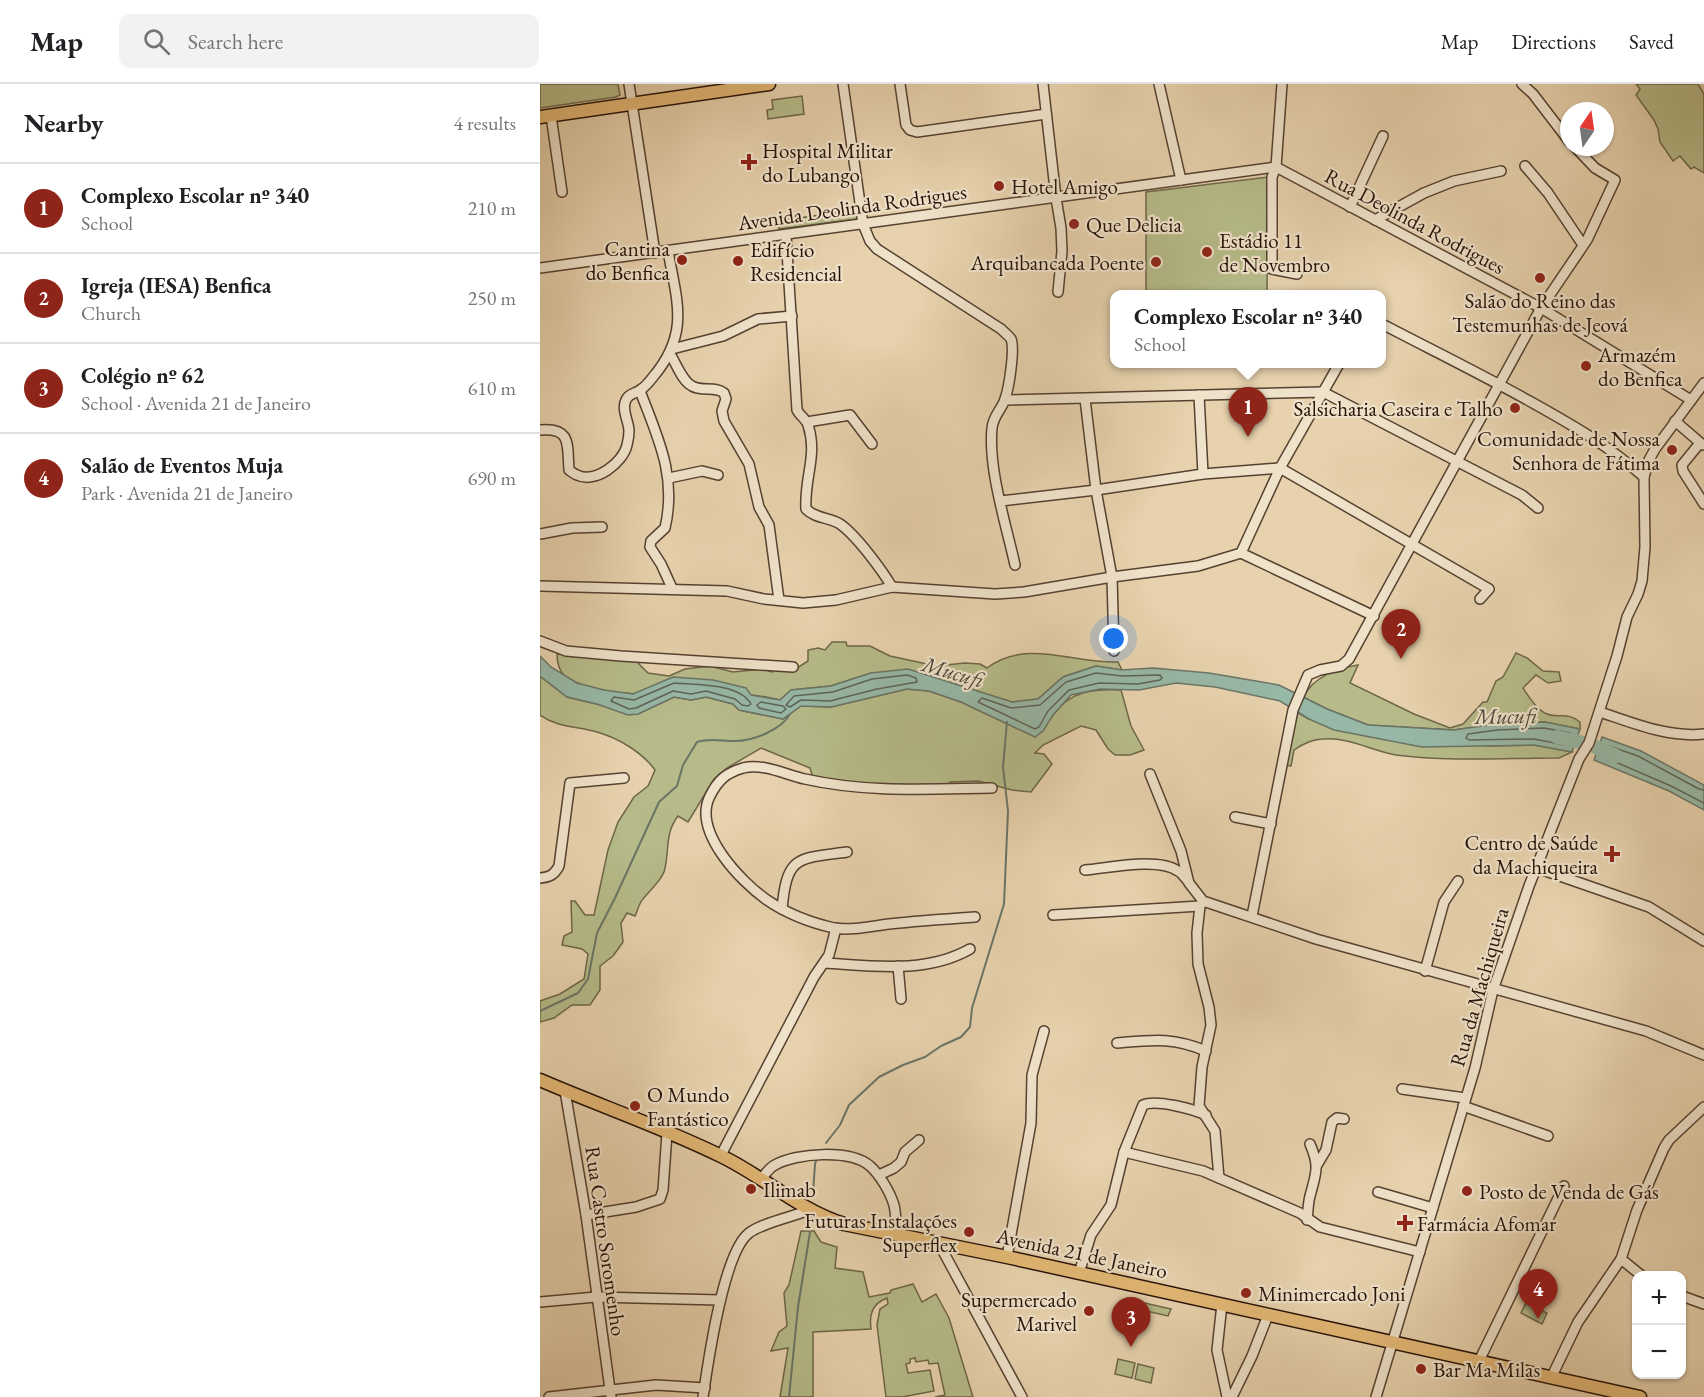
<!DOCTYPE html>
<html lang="en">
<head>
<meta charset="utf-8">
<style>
	body { margin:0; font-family:"EB Garamond",serif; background:#f2f2f2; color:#202124 }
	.controls { position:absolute; right:18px; bottom:18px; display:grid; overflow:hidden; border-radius:12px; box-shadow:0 2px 4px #0004 }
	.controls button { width:54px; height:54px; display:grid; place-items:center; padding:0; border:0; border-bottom:2px solid #e0e0e0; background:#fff; color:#202124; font:30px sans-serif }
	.compass { position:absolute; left:1020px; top:18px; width:54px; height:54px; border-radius:50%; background:#fff; box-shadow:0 2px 4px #0004; rotate:13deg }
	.you { position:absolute; left:574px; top:555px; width:21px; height:21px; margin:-15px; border:4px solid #fff; border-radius:50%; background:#1a73e8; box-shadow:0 0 0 9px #1a73e833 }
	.badge { display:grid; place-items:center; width:39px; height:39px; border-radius:50%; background:#8f2418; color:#fff; font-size:20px; font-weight:700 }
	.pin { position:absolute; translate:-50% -50px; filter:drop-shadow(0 2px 3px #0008) }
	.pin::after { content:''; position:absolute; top:32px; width:21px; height:18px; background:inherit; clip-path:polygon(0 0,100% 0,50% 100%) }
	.popup { position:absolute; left:570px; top:206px; width:276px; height:78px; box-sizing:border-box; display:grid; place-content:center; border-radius:12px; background:#fff; filter:drop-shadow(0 2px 4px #0005); font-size:20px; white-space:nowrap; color:#757577 }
	.popup b { font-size:22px; color:#202124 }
	.popup::after { content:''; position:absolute; left:50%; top:100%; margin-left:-12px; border:12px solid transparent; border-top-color:#fff }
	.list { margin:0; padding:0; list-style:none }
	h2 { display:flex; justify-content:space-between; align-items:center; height:78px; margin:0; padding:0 24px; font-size:26px }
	h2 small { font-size:20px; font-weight:400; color:#757577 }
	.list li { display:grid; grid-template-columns:39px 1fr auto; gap:18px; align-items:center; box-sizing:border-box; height:90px; padding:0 24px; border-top:2px solid #e0e0e0 }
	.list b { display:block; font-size:22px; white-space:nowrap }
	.list p { margin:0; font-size:20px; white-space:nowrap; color:#757577 }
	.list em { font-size:20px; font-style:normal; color:#757577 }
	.icon { flex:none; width:33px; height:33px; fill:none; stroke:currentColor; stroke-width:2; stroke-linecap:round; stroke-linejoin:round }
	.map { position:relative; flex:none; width:1164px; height:1313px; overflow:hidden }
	header { display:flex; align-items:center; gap:36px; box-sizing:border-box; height:84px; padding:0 30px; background:#fff; border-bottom:2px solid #e0e0e0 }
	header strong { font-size:28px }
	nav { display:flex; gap:33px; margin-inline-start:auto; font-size:21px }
	.search { width:420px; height:54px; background:#f2f2f2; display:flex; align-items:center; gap:15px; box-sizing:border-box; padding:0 21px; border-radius:12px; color:#757577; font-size:22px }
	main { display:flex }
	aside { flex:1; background:#fff }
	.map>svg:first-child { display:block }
	.green { fill:#b6bb89; stroke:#6e6648; stroke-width:1.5 }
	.water { fill:#97b8a6; stroke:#6a7567; stroke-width:1.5 }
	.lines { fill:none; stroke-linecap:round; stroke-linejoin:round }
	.shore { stroke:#5e6457; stroke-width:1.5 }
	.stream { stroke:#6a7567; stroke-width:2 }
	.river { stroke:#97b8a6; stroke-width:14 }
	.minor-casing { stroke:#564131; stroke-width:12 }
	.major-casing { stroke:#261108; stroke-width:15 }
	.minor { stroke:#efe2ca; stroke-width:9 }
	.major { stroke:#e4b976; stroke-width:12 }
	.poi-dot { fill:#8f2418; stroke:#efe2ca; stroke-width:2 }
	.labels { text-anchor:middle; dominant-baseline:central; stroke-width:4.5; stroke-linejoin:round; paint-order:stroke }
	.poi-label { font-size:21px; fill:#261108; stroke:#efe2ca; text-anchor:start }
	.street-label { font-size:21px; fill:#261108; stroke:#efe2ca }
	.water-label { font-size:22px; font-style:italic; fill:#4e4b3f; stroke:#efe2ca }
</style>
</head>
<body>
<header>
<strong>Map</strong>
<div class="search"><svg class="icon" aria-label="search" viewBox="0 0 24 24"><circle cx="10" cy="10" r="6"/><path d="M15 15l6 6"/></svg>Search here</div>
<nav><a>Map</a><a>Directions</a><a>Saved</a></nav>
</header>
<main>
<aside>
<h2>Nearby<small>4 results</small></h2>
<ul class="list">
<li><span class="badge">1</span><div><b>Complexo Escolar nº 340</b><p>School</p></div><em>210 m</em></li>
<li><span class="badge">2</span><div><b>Igreja (IESA) Benfica</b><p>Church</p></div><em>250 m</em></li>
<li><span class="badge">3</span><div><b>Colégio nº 62</b><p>School · Avenida 21 de Janeiro</p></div><em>610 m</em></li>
<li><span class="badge">4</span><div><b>Salão de Eventos Muja</b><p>Park · Avenida 21 de Janeiro</p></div><em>690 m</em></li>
</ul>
</aside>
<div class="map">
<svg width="1164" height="1313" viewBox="0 0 1164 1313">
	<rect width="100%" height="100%" fill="#e7d2ad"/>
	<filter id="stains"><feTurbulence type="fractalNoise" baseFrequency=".00333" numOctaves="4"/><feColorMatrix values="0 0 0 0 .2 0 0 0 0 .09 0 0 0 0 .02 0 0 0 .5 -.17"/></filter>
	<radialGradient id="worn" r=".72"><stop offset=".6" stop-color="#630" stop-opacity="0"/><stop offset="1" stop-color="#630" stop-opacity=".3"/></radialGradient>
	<g class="green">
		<polygon points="0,0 78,0 80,11 76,13 0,24"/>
		<polygon points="1096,0 1158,0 1164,10 1164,89 1154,83 1151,85 1140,72 1133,77 1120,58 1118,45 1114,36 1096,11 1100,5"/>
		<polygon points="262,12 264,30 228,35 227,26 233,25 232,16"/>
		<polygon points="728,93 727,210 606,210 606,108"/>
		<polygon points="317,126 318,135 239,145 237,137"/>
		<path d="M292,558H306L307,562H330L350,572L396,582L425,579L440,580L447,584C487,554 534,580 578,578L582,586L556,582L523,593L498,615L472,618L400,596L331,589L291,602L251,606L240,616C230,614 219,611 209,611C164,609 57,619 24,591C18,585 17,578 17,570L95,576L108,589L129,592L145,585L170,582L193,588L223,585L232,588L234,584L254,586L268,577V566L278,564L285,566Z"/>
		<path d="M976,569L987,574L1003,587L1019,588L1021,597L1008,599L996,591L983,604C989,613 997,626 1007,630C1020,635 1026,627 1040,638V645L1005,638L956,640L914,646L828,641L787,625L763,613C775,592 795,585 818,581L810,599L874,630L910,644L923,640L943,618H947L956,597L963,593Z"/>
		<path d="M0,592L27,613L98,630L134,613L151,616L166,613L193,620L199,626L243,635L261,622L291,623L367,605L389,607L421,618L495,653C505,646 506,639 513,631C531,606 553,605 581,606L591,642L604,666L590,671H575L568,665L556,646L541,642L503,661L495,669L504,670L512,680L491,708L472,706L438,697L410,698L409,702L342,706L273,694L270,684L221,664L187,684L174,695L148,738L138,732C124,750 130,768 124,788C120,798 110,806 103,815C99,819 98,826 95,832L87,829L81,839L83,858L73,872L60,882V906L50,921H32L14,934L0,938V917L20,910L44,895L48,870L42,865L22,861L24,852L32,848L31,817H35L45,831H54L68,766L78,738L94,713L108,702L115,686C102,668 78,654 57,648C37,642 18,644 0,631Z"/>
		<path d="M753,626L769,635L948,662L994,661L1032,668L1019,674C965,674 910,678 856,671C833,667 808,653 784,655C774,655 762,660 754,666L751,682L743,681Z"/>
		<path d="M261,1147H274L281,1158L297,1163L295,1184L323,1188L329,1213L350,1209L351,1206L373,1200L382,1218L396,1210L409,1234L433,1313H395L405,1311L398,1279L389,1280L388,1276L376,1278L375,1274L370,1275V1279L366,1280L368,1289L390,1286L394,1307L362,1313H346L337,1241L340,1225L348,1220L347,1214C332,1220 329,1230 331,1245L273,1248V1313H240L248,1264L231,1267L239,1248L247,1242L244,1209L249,1201Z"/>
		<polygon points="587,1215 631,1225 628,1232 588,1223"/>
		<polygon points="986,1219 1007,1229 1002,1240 981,1229"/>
		<polygon points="578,1275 595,1279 592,1294 575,1290"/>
		<polygon points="598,1280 614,1284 611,1299 595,1295"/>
	</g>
	<g class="water">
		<polygon points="0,572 11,583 37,599 64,606 93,610 133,593 173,596 206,604 211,611 240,616 251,606 291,602 331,589 368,585 472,618 498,615 523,593 556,582 582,586 613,584 669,589 739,601 787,625 828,641 914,646 956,640 1005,638 1040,645 1032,668 994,661 882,663 794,646 769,635 740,617 675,603 636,599 599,606 560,605 531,611 513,631 503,647 495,653 421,618 389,607 367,605 291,623 261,622 243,635 199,626 193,620 166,613 151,616 134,613 98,630 88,631 57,620 27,613 0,592"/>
		<polygon points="1062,653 1101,667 1164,701 1164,726 1129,707 1054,676"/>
	</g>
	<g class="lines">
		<g class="shore">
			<polygon points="556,589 582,592 620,591 622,594 620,596 598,600 559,599 529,606 508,627 499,643 495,645 438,618 442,614 471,624 500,621 526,598"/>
			<polygon points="367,591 376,594 377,598 337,605 290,617 261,616 250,623 246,621 254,612 293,608 332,595"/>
			<path d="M134,599C156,601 199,599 211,620L208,622L202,621L195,615L166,607L151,610L133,607L96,624L89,625L71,617L74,613L94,616Z"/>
			<polygon points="221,618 243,622 246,625 241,629 219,624 217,621"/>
			<polygon points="1004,644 1030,649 1031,652 1028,660 1025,661 994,655 929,656 926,654 928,650 957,646"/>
			<polyline points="1164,706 1159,705 1098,672 1069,662 1065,663 1063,670 1064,673 1131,702 1164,719"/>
		</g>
		<g class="stream">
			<path d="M0,927L38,909L48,895L57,849L75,814L119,718L137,702L143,681L157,658C171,654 181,657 195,657C213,657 241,646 250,630"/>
			<polyline points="286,1059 300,1041 309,1021 339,993 363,981 385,973 401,962 421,953 430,943 432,924 464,820 468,727 463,683 467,638"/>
			<polyline points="273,1110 275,1080 277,1074"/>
			<polyline points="249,1313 258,1223 270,1148"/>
		</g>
		<polyline class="river" points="1017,653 1049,660 1076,672"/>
		<g class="minor-casing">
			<g id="minor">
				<polyline points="89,0 115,169"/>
				<path d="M303,0L323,140L330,157L337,165L461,245C464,248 469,252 471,255C475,265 469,304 465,315C462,325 453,332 452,344C448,385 466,440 475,481"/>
				<polyline points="360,0 366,41 370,46 377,48 506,30"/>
				<polyline points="503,0 516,114 521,144 522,167 518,208"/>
				<polyline points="619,0 641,96"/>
				<polyline points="742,0 736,83 732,93 732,185 757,190"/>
				<polyline points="982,0 993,10 1029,57"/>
				<polyline points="11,32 22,108"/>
				<polyline points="985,82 1008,109 1043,161"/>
				<polyline points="736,83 1001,224 1151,316"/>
				<polyline points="810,123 843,52"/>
				<polyline points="835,136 884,109 914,97 961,87"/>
				<path d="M246,151L257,326C260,332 266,335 268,341C278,372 264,393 266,425C276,435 289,433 300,440C316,451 342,486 352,503"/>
				<polyline points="0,184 736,83"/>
				<path d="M842,240C892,266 943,291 993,319C1034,342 1069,362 1104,393"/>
				<polyline points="132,265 183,252 218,235 252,232"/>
				<path d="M130,270C136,279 142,297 152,302C162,308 175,302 184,309L186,315L182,327L184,337L209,380L219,423L229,441L239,516"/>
				<polyline points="799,280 740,384 701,469 834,532"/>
				<path d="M100,307C118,354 137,392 125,444L111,457L110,463L121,480L132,504"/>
				<polyline points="659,311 663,390"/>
				<polyline points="545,315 556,406 572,493 574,567"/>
				<polyline points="465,316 783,308 982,411 998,424"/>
				<polyline points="1135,337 1163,361"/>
				<polyline points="267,338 310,331 332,360"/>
				<path d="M0,346C32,343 27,361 29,386C32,388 34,390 37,391C55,400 83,379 87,361C88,357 89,352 89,347C89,338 81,325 86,316C89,309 95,310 100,306C105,303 110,297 113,293C150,249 137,218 128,167"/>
				<polyline points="1160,359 1142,381 1143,387 1164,420"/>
				<polyline points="129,394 162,387 178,391"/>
				<polyline points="461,417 556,406 663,390 740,384 949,505 940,515"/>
				<polyline points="0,450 32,444 62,443"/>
				<polyline points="0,502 187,507 224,515 263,519 296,516 352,503 455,510 484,508 572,493 658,482 701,469"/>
				<polyline points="0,557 26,567 81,572 253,583"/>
				<path d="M1060,628C1093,639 1129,654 1164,650"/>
				<polyline points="610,690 641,767 649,799 663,817 776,855 1106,947 1164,971"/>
				<polyline points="695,733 731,740"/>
				<polyline points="997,784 1109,823 1164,857"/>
				<path d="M545,786C569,784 618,773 638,787C642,789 645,794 648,797"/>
				<path d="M0,794C10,793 14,791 19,782L30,699L84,694"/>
				<polyline points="663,817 660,822 657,849 658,880 669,923 671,941 662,983 659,1022 675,1047 679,1094"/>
				<path d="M242,825C247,770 258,775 307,768"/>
				<polyline points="513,831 660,822"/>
				<polyline points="712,832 753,626 768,591 780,586 801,582 809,575 1001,224 1047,156 1075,96 1055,84 1035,63"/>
				<path d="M435,833C406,835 377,837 349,840C332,842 311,847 294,844C272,839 246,829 227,816C200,797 152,747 170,712C178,696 186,689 203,684C224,679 246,691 265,695C327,709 389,705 452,704"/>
				<path d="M285,879C333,882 386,890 430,865"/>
				<polyline points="358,882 361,915"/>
				<polyline points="885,887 904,818 918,797"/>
				<path d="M577,959C613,956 632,953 666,967"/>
				<polyline points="862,1005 925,1014"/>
				<polyline points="25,1007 46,1131 71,1313"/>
				<polyline points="923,1022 1008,1052"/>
				<polyline points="584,1068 663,1087 760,1129 780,1143 880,1168"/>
				<polyline points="181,1071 274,893 289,871 296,844"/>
				<polyline points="777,1081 786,1066 792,1038 797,1034 804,1035"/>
				<polyline points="339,1091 354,1084 361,1078 365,1068 379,1056"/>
				<path d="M222,1094C226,1089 230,1083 235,1081C256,1069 310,1065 330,1082C340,1091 350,1108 354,1121C356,1130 356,1140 357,1149"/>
				<polyline points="838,1108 893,1124"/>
				<polyline points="46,1131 96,1123 120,1115 123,1106 127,1049"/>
				<path d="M767,1136C768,1128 768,1119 770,1112C776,1089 780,1083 770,1060"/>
				<polyline points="398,1158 482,1313"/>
				<polyline points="467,1173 491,1039 492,991 504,947"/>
				<polyline points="1081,1175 1102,1192"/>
				<path d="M539,1189L551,1151L571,1121L584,1068L603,1021C616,1015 653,1025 666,1031"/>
				<polyline points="1142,1212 1164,1220"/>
				<polyline points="0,1218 56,1213 180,1216"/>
				<polyline points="682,1220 677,1266 687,1313"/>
				<polyline points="939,1277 1024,1102"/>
				<polyline points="1012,1292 1038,1238 1081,1175 1097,1126 1124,1064 1129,1056 1164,1023"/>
				<polyline points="9,1313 116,1301 165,1304"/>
				<path d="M163,1313C168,1279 183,1169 209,1149C222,1139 252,1133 269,1126"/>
				<polyline points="692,1313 712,1272 728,1231"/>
				<polyline points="836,1313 935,984 953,906 989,802 1039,675 1049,659 1077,572 1087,533 1098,510 1102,497 1105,463 1104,393 1109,376 1115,365 1164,299"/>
			</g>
		</g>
		<g class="major-casing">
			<g id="major">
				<polyline points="0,33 229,0"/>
				<path d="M0,996C60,1022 122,1043 181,1072C223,1092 259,1126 304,1140L467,1173L1100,1313"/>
			</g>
		</g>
		<use href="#minor" class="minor"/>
		<use href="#major" class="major"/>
	</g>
	<g class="poi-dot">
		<path d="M206 69h6v6h6v6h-6v6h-6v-6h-6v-6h6z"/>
		<circle cx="459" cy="102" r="6"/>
		<circle cx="534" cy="140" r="6"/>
		<circle cx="667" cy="168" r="6"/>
		<circle cx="142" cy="176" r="6"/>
		<circle cx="198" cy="177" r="6"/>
		<circle cx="616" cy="178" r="6"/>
		<circle cx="1000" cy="194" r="6"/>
		<circle cx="1046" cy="282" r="6"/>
		<circle cx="975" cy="324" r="6"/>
		<circle cx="1132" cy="366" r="6"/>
		<path d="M1069 761h6v6h6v6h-6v6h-6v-6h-6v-6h6z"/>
		<circle cx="95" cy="1022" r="6"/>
		<circle cx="211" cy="1105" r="6"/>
		<circle cx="927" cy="1107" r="6"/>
		<path d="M862 1130h6v6h6v6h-6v6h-6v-6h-6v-6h6z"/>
		<circle cx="429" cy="1148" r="6"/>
		<circle cx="706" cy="1209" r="6"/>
		<circle cx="549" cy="1227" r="6"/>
		<circle cx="881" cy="1285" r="6"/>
	</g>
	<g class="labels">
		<g class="poi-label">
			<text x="222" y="66">Hospital Militar<tspan x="222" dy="24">do Lubango</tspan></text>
			<text x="471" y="102">Hotel Amigo</text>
			<text x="546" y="140">Que Delicia</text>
			<text x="679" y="156">Estádio 11<tspan x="679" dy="24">de Novembro</tspan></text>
			<text x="130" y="164" text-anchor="end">Cantina<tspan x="130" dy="24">do Benfica</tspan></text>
			<text x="210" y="165">Edifício<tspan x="210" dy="24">Residencial</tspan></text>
			<text x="604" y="178" text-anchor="end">Arquibancada Poente</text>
			<text x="1000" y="216" text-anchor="middle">Salão do Reino das<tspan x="1000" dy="24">Testemunhas de Jeová</tspan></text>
			<text x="1058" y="270">Armazém<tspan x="1058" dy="24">do Benfica</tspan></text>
			<text x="963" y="324" text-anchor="end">Salsicharia Caseira e Talho</text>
			<text x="1120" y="354" text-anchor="end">Comunidade de Nossa<tspan x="1120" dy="24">Senhora de Fátima</tspan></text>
			<text x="1058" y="758" text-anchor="end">Centro de Saúde<tspan x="1058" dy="24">da Machiqueira</tspan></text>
			<text x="107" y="1010">O Mundo<tspan x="107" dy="24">Fantástico</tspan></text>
			<text x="223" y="1105">Ilimab</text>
			<text x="939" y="1107">Posto de Venda de Gás</text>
			<text x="417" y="1136" text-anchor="end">Futuras Instalações<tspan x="417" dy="24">Superflex</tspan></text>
			<text x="877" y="1139">Farmácia Afomar</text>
			<text x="718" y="1209">Minimercado Joni</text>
			<text x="537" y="1215" text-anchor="end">Supermercado<tspan x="537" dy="24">Marivel</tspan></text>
			<text x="893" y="1285">Bar Ma Milas</text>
		</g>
		<g class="street-label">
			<text transform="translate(312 123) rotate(-8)">Avenida Deolinda Rodrigues</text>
			<text transform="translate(875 137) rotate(28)">Rua Deolinda Rodrigues</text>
			<text transform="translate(939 903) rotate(-74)">Rua da Machiqueira</text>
			<text transform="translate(66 1157) rotate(82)">Rua Castro Soromenho</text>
			<text transform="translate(542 1169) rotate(12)">Avenida 21 de Janeiro</text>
		</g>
		<g class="water-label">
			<text transform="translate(413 588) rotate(16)">Mucufi</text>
			<text transform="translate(966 632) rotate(-1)">Mucufi</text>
		</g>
	</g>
	<rect width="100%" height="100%" filter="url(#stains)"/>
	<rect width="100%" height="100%" fill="url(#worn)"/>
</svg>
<div class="controls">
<button>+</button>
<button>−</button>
</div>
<svg class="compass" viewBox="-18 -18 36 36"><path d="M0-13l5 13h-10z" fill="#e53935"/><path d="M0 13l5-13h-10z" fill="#757577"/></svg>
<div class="you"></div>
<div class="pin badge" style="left:708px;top:353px">1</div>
<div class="popup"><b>Complexo Escolar nº 340</b>School</div>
<div class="pin badge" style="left:861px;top:575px">2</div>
<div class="pin badge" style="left:591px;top:1263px">3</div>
<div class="pin badge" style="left:998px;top:1235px">4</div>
</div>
</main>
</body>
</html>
